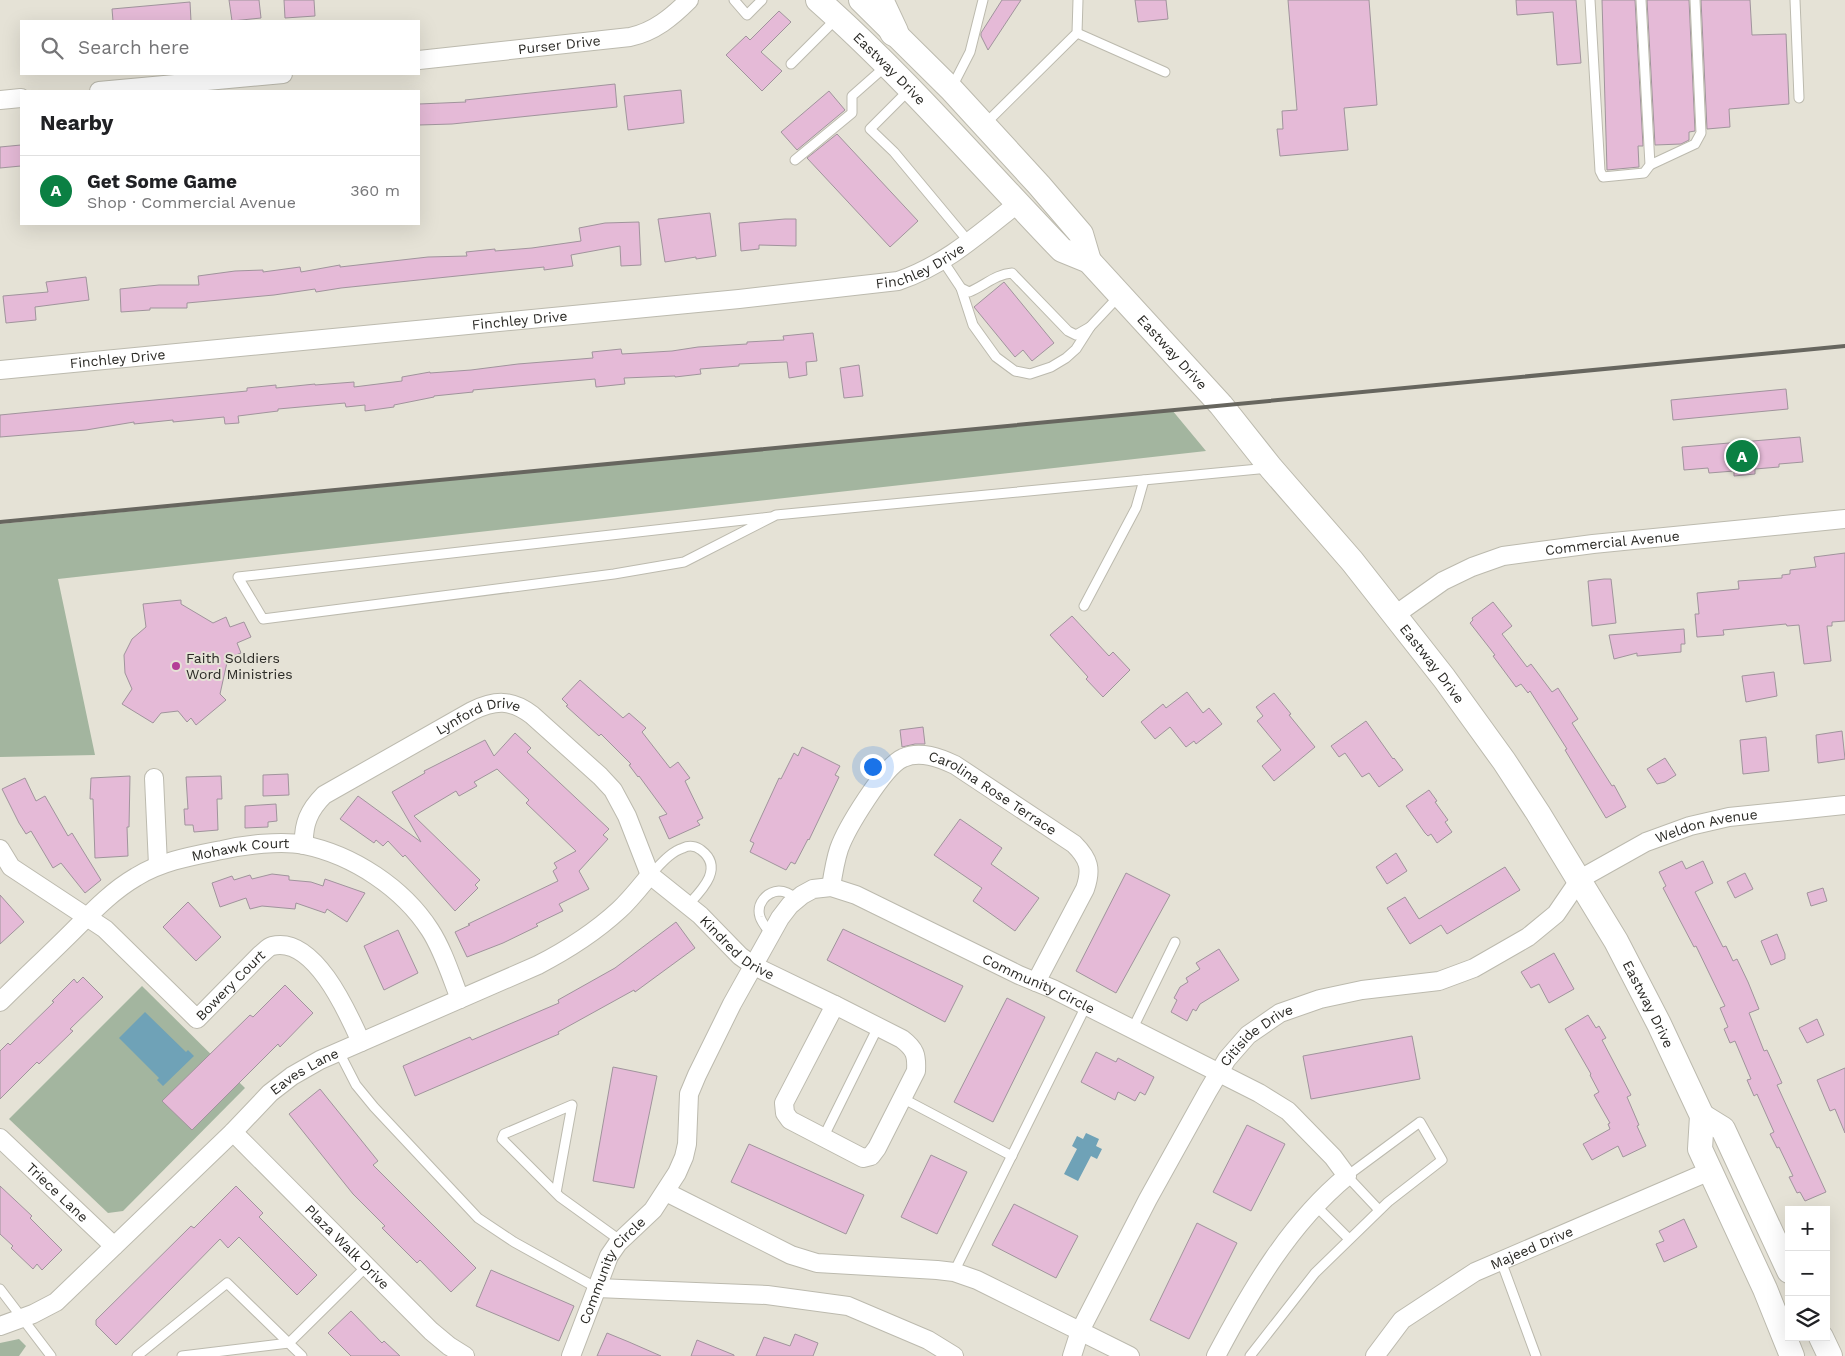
<!DOCTYPE html>
<html lang="en">
<head>
<meta charset="utf-8">
<style>
	body { margin:0; font-family:"Work Sans",sans-serif; background:#f2f2f2; color:#202124 }
	.controls { position:absolute; right:15px; bottom:15px; display:grid; overflow:hidden; border-radius:0px; box-shadow:0 5px 20px #0002 }
	.controls button { width:45px; height:45px; display:grid; place-items:center; padding:0; border:0; border-bottom:1px solid #e0e0e0; background:#fff; color:#202124; font:25px sans-serif }
	.you { position:absolute; left:872px; top:766px; width:18px; height:18px; margin:-12px; border:4px solid #fff; border-radius:50%; background:#1a73e8; box-shadow:0 0 0 8px #1a73e833 }
	.badge { display:grid; place-items:center; width:32px; height:32px; border-radius:50%; background:#0b8043; color:#fff; font-size:16px; font-weight:700 }
	.pin { position:absolute; translate:-50% -50%; border:2px solid #fff; box-shadow:0 1px 5px #0006 }
	.list { margin:0; padding:0; list-style:none }
	h2 { display:flex; justify-content:space-between; align-items:center; height:65px; margin:0; padding:0 20px; font-size:21px }
	h2 small { font-size:16px; font-weight:400; color:#757577 }
	.list li { display:grid; grid-template-columns:32px 1fr auto; gap:15px; align-items:center; box-sizing:border-box; height:70px; padding:0 20px; border-top:1px solid #e0e0e0 }
	.list b { display:block; font-size:19px; white-space:nowrap }
	.list p { margin:0; font-size:16px; white-space:nowrap; color:#757577 }
	.list em { font-size:16px; font-style:normal; color:#757577 }
	.icon { flex:none; width:28px; height:28px; fill:none; stroke:currentColor; stroke-width:2; stroke-linecap:round; stroke-linejoin:round }
	.map { position:relative; flex:none; width:1845px; height:1356px; overflow:hidden }
	.search { position:absolute; background:#fff; box-shadow:0 5px 20px #0002; left:20px; top:20px; width:400px; height:55px; display:flex; align-items:center; gap:12px; box-sizing:border-box; padding:0 18px; border-radius:0px; color:#757577; font-size:19px }
	.panel { position:absolute; background:#fff; box-shadow:0 5px 20px #0002; left:20px; top:90px; width:400px; height:135px; border-radius:0px }
	.map>svg:first-child { display:block }
	.green { fill:#a3b59f }
	.water { fill:#6fa2b7 }
	.building { fill:#e5bad7; stroke:#a0949c }
	.lines { fill:none; stroke-linecap:round; stroke-linejoin:round }
	.service-casing { stroke:#bcbaae; stroke-width:11 }
	.minor-casing { stroke:#bcbaae; stroke-width:20 }
	.secondary-casing { stroke:#bcbaae; stroke-width:26 }
	.primary-casing { stroke:#bcbaae; stroke-width:30 }
	.service { stroke:#fff; stroke-width:9 }
	.minor { stroke:#fff; stroke-width:18 }
	.secondary { stroke:#fff; stroke-width:24 }
	.primary { stroke:#fff; stroke-width:28 }
	.rail { stroke:#67665f; stroke-width:4 }
	.poi-dot { fill:#b43f97; stroke:#e5e2d6; stroke-width:2 }
	.labels { text-anchor:middle; dominant-baseline:central; stroke-width:4; stroke-linejoin:round; paint-order:stroke }
	.street-label { font-size:14px; fill:#2a2925; stroke:#e5e2d6 }
	.poi-label { font-size:14px; fill:#2a2925; stroke:#e5e2d6; text-anchor:start }
</style>
</head>
<body>
<div class="map">
<svg width="1845" height="1356" viewBox="0 0 1845 1356">
	<rect width="100%" height="100%" fill="#e5e2d6"/>
	<g class="green">
		<polygon points="1172,410 1206,451 58,579 95,755 0,757 0,524"/>
		<polygon points="142,986 245,1088 123,1211 108,1213 9,1119"/>
		<polygon points="19,1339 26,1346 19,1356 0,1356 0,1343"/>
	</g>
	<g class="water">
		<polygon points="145,1012 186,1052 188,1050 194,1056 163,1086 157,1080 159,1078 119,1038"/>
		<polygon points="1086,1133 1099,1139 1096,1146 1102,1149 1097,1159 1091,1156 1078,1181 1064,1174 1077,1149 1072,1146 1077,1136 1083,1139"/>
	</g>
	<g class="building">
		<polygon points="229,0 259,0 261,18 232,21"/>
		<polygon points="284,0 314,0 315,16 285,18"/>
		<polygon points="1002,0 1021,0 988,50 981,36 981,33"/>
		<polygon points="1135,0 1166,0 1168,19 1138,22"/>
		<polygon points="1288,0 1369,0 1377,105 1344,108 1348,150 1280,156 1277,129 1283,129 1282,111 1297,110"/>
		<polygon points="1516,0 1576,0 1581,63 1557,65 1553,12 1517,15"/>
		<polygon points="1602,0 1635,0 1643,146 1638,146 1639,167 1607,170"/>
		<polygon points="1647,0 1689,0 1695,131 1689,132 1689,140 1681,144 1655,145"/>
		<polygon points="1701,0 1750,0 1752,35 1786,34 1789,104 1729,109 1730,127 1707,129"/>
		<polygon points="190,2 191,21 113,21 112,9"/>
		<polygon points="779,11 791,22 761,52 782,71 762,91 726,55 746,36 750,40"/>
		<polygon points="615,84 617,107 452,124 419,125 419,104 466,102 465,100"/>
		<polygon points="681,90 684,123 628,130 624,96"/>
		<polygon points="829,91 845,110 797,150 781,132"/>
		<polygon points="837,134 918,221 890,247 807,158"/>
		<polygon points="21,145 21,166 0,168 0,147"/>
		<polygon points="710,213 716,256 696,259 696,257 665,262 658,219"/>
		<polygon points="785,219 796,219 796,246 759,245 759,249 741,251 739,223"/>
		<polygon points="639,222 641,265 621,266 620,246 571,255 573,266 544,270 544,267 341,288 316,292 315,289 274,295 187,303 187,308 150,308 150,310 121,312 120,289 159,285 199,285 198,276 235,271 263,270 263,272 300,267 301,272 340,265 340,267 428,257 467,256 466,252 495,249 495,251 532,248 581,241 579,228 605,223"/>
		<polygon points="86,277 89,300 35,307 36,320 6,323 3,296 48,292 46,282"/>
		<polygon points="1004,282 1054,343 1032,361 1023,350 1015,357 974,307"/>
		<polygon points="813,333 817,361 806,362 807,375 789,378 787,362 739,364 739,366 700,369 701,374 675,377 675,376 624,378 625,384 596,387 595,379 473,390 473,392 434,396 434,397 394,405 394,407 365,411 365,405 346,407 345,403 278,409 278,411 238,416 239,423 225,424 224,417 173,422 173,420 134,424 134,422 86,430 0,437 0,415 247,391 247,388 276,385 276,388 315,384 315,385 354,382 354,387 402,381 402,377 430,372 430,373 471,370 518,364 593,358 592,352 621,349 622,354 672,351 698,347 747,344 747,342 784,340 783,336"/>
		<polygon points="859,365 863,396 844,398 840,368"/>
		<polygon points="1786,389 1788,409 1673,420 1671,400"/>
		<polygon points="1800,437 1803,462 1779,464 1779,467 1755,469 1755,474 1734,476 1734,471 1709,473 1708,468 1684,470 1682,447"/>
		<polygon points="1845,553 1845,621 1832,622 1832,626 1827,626 1831,661 1804,664 1799,625 1787,626 1786,624 1723,630 1724,635 1697,637 1695,614 1699,614 1697,593 1739,589 1738,581 1782,578 1782,575 1790,574 1790,570 1816,567 1814,557"/>
		<polygon points="1604,579 1611,579 1616,623 1592,626 1588,581"/>
		<polygon points="181,600 181,604 213,623 226,617 230,627 244,622 251,637 237,643 241,653 228,658 220,694 226,700 196,725 191,718 187,722 178,711 161,713 153,723 122,704 132,689 125,673 124,655 132,639 146,627 143,604"/>
		<polygon points="1493,602 1512,626 1502,634 1527,667 1531,664 1552,692 1558,688 1578,719 1572,723 1612,786 1614,785 1626,807 1606,818 1565,750 1567,749 1530,691 1528,693 1521,684 1516,687 1493,656 1495,655 1470,623 1473,620 1472,618"/>
		<polygon points="1072,616 1109,656 1113,652 1130,670 1103,697 1086,679 1088,677 1050,635"/>
		<polygon points="1684,629 1685,644 1681,644 1681,652 1637,656 1637,653 1614,659 1609,635"/>
		<polygon points="1774,672 1777,696 1746,702 1742,676"/>
		<polygon points="580,680 623,718 629,713 646,728 642,732 670,768 678,762 690,778 685,781 703,818 697,821 700,825 669,839 659,817 667,814 639,776 638,777 629,765 631,764 601,734 599,736 566,706 568,705 562,699"/>
		<polygon points="1187,692 1203,713 1209,708 1222,724 1196,744 1194,741 1186,747 1170,727 1155,739 1141,722 1163,704 1166,708"/>
		<polygon points="1274,693 1291,714 1289,715 1315,747 1274,781 1262,766 1281,750 1257,721 1263,716 1256,707"/>
		<polygon points="1366,721 1393,759 1394,758 1403,770 1379,787 1369,773 1362,777 1345,753 1339,757 1331,746"/>
		<polygon points="923,727 925,744 915,744 902,747 900,730"/>
		<polygon points="1842,731 1845,759 1818,763 1816,735"/>
		<polygon points="515,733 531,748 527,752 609,829 603,835 608,839 579,871 589,889 559,904 563,911 536,924 538,926 503,943 467,957 455,932 470,925 468,924 558,881 553,871 557,868 554,863 576,851 526,803 529,800 497,769 474,782 477,786 459,796 456,791 414,816 480,880 475,885 478,888 455,911 405,855 403,857 388,841 383,846 376,840 374,843 340,819 358,796 421,842 392,792 425,773 424,771 434,766 485,740 494,756"/>
		<polygon points="1766,737 1769,771 1743,774 1740,740"/>
		<polygon points="802,747 840,766 835,775 839,777 809,840 808,839 795,864 791,862 786,870 750,852 754,843 750,841 779,778 781,779 794,753 798,756"/>
		<polygon points="1665,758 1676,775 1665,782 1657,784 1647,769"/>
		<polygon points="288,774 289,795 263,796 263,775"/>
		<polygon points="130,776 129,827 127,827 128,856 95,858 93,799 90,799 91,778"/>
		<polygon points="221,776 222,799 217,799 218,830 194,832 193,825 185,825 184,809 188,809 186,777"/>
		<polygon points="25,778 36,801 45,796 68,836 72,833 101,880 85,893 61,863 53,868 31,831 26,834 19,823 2,789"/>
		<polygon points="1429,790 1437,801 1435,802 1448,820 1445,822 1452,832 1437,843 1431,834 1428,836 1425,833 1406,806"/>
		<polygon points="276,804 277,821 268,822 268,827 245,828 245,806"/>
		<polygon points="960,819 1002,848 991,864 1039,898 1015,931 973,901 982,888 934,855"/>
		<polygon points="1396,853 1407,871 1387,884 1376,867"/>
		<polygon points="1682,861 1686,869 1703,861 1713,883 1695,892 1723,947 1726,946 1733,961 1737,959 1748,982 1759,1009 1749,1013 1764,1051 1767,1050 1782,1083 1777,1085 1826,1192 1805,1201 1800,1192 1797,1193 1789,1177 1793,1176 1779,1147 1777,1148 1770,1134 1774,1132 1757,1094 1754,1096 1747,1080 1751,1079 1735,1041 1730,1043 1724,1029 1728,1027 1720,1008 1725,1006 1696,946 1694,947 1663,888 1666,886 1659,872"/>
		<polygon points="1505,867 1520,890 1447,934 1441,925 1410,944 1387,908 1405,897 1419,919"/>
		<polygon points="1126,873 1170,895 1116,993 1076,971"/>
		<polygon points="1745,873 1753,889 1735,898 1727,882"/>
		<polygon points="272,874 289,876 289,880 311,882 323,886 325,879 365,893 347,922 327,909 325,913 296,903 295,909 262,906 250,909 246,898 220,907 212,883 232,876 234,880 250,875 252,879"/>
		<polygon points="1823,888 1827,901 1811,906 1807,893"/>
		<polygon points="0,895 24,922 0,944"/>
		<polygon points="188,902 221,937 196,961 163,927"/>
		<polygon points="676,922 695,948 635,992 634,990 558,1032 559,1034 415,1096 403,1066 470,1037 472,1040 559,1003 558,1000 615,968"/>
		<polygon points="843,929 963,986 945,1022 827,960"/>
		<polygon points="398,930 418,973 384,990 364,946"/>
		<polygon points="1777,934 1785,954 1785,959 1771,965 1761,941"/>
		<polygon points="1219,949 1239,980 1200,1004 1196,1011 1193,1009 1187,1021 1171,1012 1177,1000 1174,998 1180,987 1188,982 1186,978 1200,969 1196,963"/>
		<polygon points="1554,953 1574,989 1549,1003 1539,984 1531,988 1521,972"/>
		<polygon points="83,977 103,997 70,1029 73,1031 39,1064 37,1062 0,1099 0,1051 8,1043 10,1045 54,1002 52,1001 74,979 77,983"/>
		<polygon points="285,985 313,1013 280,1047 278,1044 192,1130 162,1101 250,1015 253,1017"/>
		<polygon points="1007,998 1045,1017 993,1122 954,1102"/>
		<polygon points="1588,1015 1596,1028 1599,1026 1606,1038 1602,1040 1631,1095 1627,1097 1639,1125 1637,1126 1646,1146 1623,1157 1618,1146 1592,1160 1583,1144 1610,1129 1608,1124 1610,1123 1594,1095 1599,1092 1590,1075 1591,1074 1565,1029"/>
		<polygon points="1817,1019 1824,1035 1807,1043 1799,1028"/>
		<polygon points="1412,1036 1420,1079 1311,1099 1303,1056"/>
		<polygon points="1096,1052 1116,1062 1118,1058 1154,1077 1145,1095 1140,1092 1135,1101 1118,1092 1115,1100 1081,1082"/>
		<polygon points="613,1067 657,1076 634,1188 593,1181"/>
		<polygon points="1845,1068 1845,1133 1835,1109 1830,1111 1817,1080"/>
		<polygon points="320,1089 378,1161 373,1165 476,1268 451,1292 420,1260 417,1263 382,1228 385,1226 353,1194 289,1114"/>
		<polygon points="1247,1125 1285,1144 1251,1211 1213,1192"/>
		<polygon points="749,1144 864,1195 846,1234 731,1182"/>
		<polygon points="931,1155 967,1172 937,1234 901,1217"/>
		<polygon points="0,1186 32,1216 30,1218 62,1250 42,1270 37,1264 33,1269 11,1248 13,1246 0,1234"/>
		<polygon points="236,1186 263,1213 259,1217 317,1275 297,1295 239,1237 228,1248 220,1239 116,1345 96,1325 96,1320 191,1226 194,1228"/>
		<polygon points="1014,1204 1078,1236 1056,1278 992,1245"/>
		<polygon points="1684,1219 1697,1247 1664,1262 1656,1244 1664,1241 1659,1231"/>
		<polygon points="1197,1223 1237,1243 1189,1339 1150,1320"/>
		<polygon points="491,1270 574,1306 559,1341 476,1306"/>
		<polygon points="351,1311 382,1343 384,1341 400,1356 351,1356 328,1333"/>
		<polygon points="607,1333 629,1342 661,1356 597,1356"/>
		<polygon points="795,1334 818,1343 813,1356 756,1356 764,1337 790,1346"/>
		<polygon points="697,1340 734,1355 734,1356 691,1356"/>
	</g>
	<g class="lines">
		<g class="service-casing">
			<g id="service">
				<polyline points="734,0 747,15 762,0"/>
				<polyline points="1590,0 1600,171 1603,177 1644,173 1650,165 1641,0"/>
				<polyline points="1795,0 1799,98"/>
				<polyline points="1077,33 1165,72"/>
				<polyline points="791,64 837,18"/>
				<polyline points="910,89 870,129 894,152 969,242"/>
				<polyline points="951,89 970,52 983,0"/>
				<polyline points="985,124 1077,33 1078,0"/>
				<polyline points="795,160 852,113 852,96 886,66"/>
				<polyline points="1650,165 1695,144 1701,133 1695,0"/>
				<path d="M943,261L961,288L969,292C984,286 996,274 1012,273L1068,331L1076,335L1090,327L1120,295"/>
				<polyline points="961,288 973,325 996,357 1015,371 1030,374 1051,367 1066,358 1076,349 1090,327"/>
				<polyline points="771,517 238,577 263,619 614,574 684,562 776,515 1269,468"/>
				<polyline points="1084,606 1136,508 1144,480"/>
				<path d="M650,875C660,865 670,852 683,848C689,845 696,846 701,850C725,868 701,891 688,905"/>
				<path d="M771,934C767,929 762,923 760,917C756,904 766,892 779,891C786,891 792,895 797,899"/>
				<polyline points="1132,1030 1175,942"/>
				<polyline points="339,1052 356,1085 374,1107 478,1218 514,1242 597,1288"/>
				<polyline points="902,1098 1012,1156"/>
				<polyline points="823,1138 878,1027"/>
				<polyline points="556,1193 572,1105 504,1134 502,1139 560,1197 621,1241"/>
				<polyline points="1315,1205 1349,1239"/>
				<polyline points="1501,1261 1536,1356"/>
				<polyline points="954,1272 1086,1006"/>
				<polyline points="0,1289 51,1356"/>
				<polyline points="137,1356 227,1283 302,1356"/>
				<polyline points="182,1356 289,1343 367,1266"/>
				<polyline points="1250,1356 1315,1273 1388,1202 1442,1160 1420,1122 1347,1176 1379,1210"/>
			</g>
		</g>
		<g class="minor-casing">
			<g id="minor">
				<path id="s1" d="M419,60L630,37C654,32 672,17 689,0"/>
				<polyline points="99,91 283,74"/>
				<polyline points="0,100 21,98"/>
				<path id="s2" d="M0,370L739,299L898,281C945,265 979,234 1017,204"/>
				<path id="s3" d="M1395,615L1443,581L1472,567L1503,556L1593,544L1845,519"/>
				<polyline points="154,778 158,865"/>
				<path id="s4" d="M304,845C303,824 309,810 324,795L472,711C495,700 511,699 532,715L600,776L613,790L627,816L650,875"/>
				<path id="s5" d="M0,849L11,867L105,929L197,1019L260,955C264,952 268,947 272,946C314,935 348,1013 361,1042"/>
				<path id="s6" d="M650,875L700,915L740,956L754,966L835,1005"/>
				<path id="s7" d="M831,887C833,874 835,861 839,849C846,829 884,766 903,758C920,750 940,758 955,765L1074,844C1089,859 1092,869 1085,889L1036,982"/>
				<path id="s8" d="M0,1002C24,978 49,955 73,931C93,911 112,891 136,877C162,861 192,856 222,850C244,845 282,840 304,845C353,855 403,888 430,930C443,950 451,976 460,999"/>
				<path d="M835,1005L902,1039C915,1049 917,1055 916,1071L877,1148L871,1156L863,1158L790,1120L785,1113L784,1103Z"/>
				<path id="s9" d="M233,1132L431,1331L449,1346L465,1356"/>
				<path id="s10" d="M0,1138L114,1246"/>
				<polyline points="666,1192 791,1255 817,1263 937,1270 954,1272 977,1280 1130,1356"/>
				<polyline points="597,1288 767,1295 848,1306 928,1340 954,1356"/>
				<path id="s11" d="M0,1326L33,1314L56,1302L233,1132L270,1093L292,1076L320,1060L538,965C567,950 594,933 619,910C630,900 640,887 650,875"/>
				<path id="s12" d="M571,1356L609,1256L618,1243L653,1210L677,1173L684,1157L687,1144L689,1094L697,1075L732,1004L780,918L790,905L802,895L813,889L831,887L856,895L1019,975L1053,989L1259,1093L1288,1111L1333,1157L1347,1176C1289,1224 1251,1290 1216,1356"/>
				<path id="s13" d="M1072,1356L1080,1331L1148,1199L1208,1091L1227,1059L1248,1035L1280,1013L1320,999L1362,990L1439,981L1474,968L1528,937L1556,914L1580,879L1646,842L1690,826L1729,817L1845,805"/>
				<path id="s14" d="M1375,1356L1402,1320L1475,1272L1710,1171"/>
			</g>
		</g>
		<g class="secondary-casing">
			<g id="secondary">
				<path id="s15" d="M818,0C905,77 981,166 1062,250L1089,261L1221,405L1271,468L1352,561L1444,678L1504,761L1538,813L1616,941L1659,1024L1702,1116L1700,1149L1765,1289L1792,1356"/>
				<polyline points="861,0 951,89 1039,185 1081,234 1089,261"/>
				<polyline points="1702,1116 1723,1129 1789,1271"/>
				<polyline points="1821,1337 1830,1356"/>
			</g>
		</g>
		<g class="primary-casing">
			<polyline id="primary" points="879,0 894,32"/>
		</g>
		<use href="#service" class="service"/>
		<use href="#minor" class="minor"/>
		<use href="#secondary" class="secondary"/>
		<use href="#primary" class="primary"/>
		<polyline class="rail" points="0,522 1845,346"/>
	</g>
	<circle class="poi-dot" cx="176" cy="666" r="5"/>
	<g class="labels">
		<g class="street-label">
			<text stroke="none"><textPath href="#s1" startOffset="141">Purser Drive</textPath></text>
			<text stroke="none"><textPath href="#s15" startOffset="99">Eastway Drive</textPath></text>
			<text stroke="none"><textPath href="#s2" startOffset="928">Finchley Drive</textPath></text>
			<text stroke="none"><textPath href="#s2" startOffset="522">Finchley Drive</textPath></text>
			<text stroke="none"><textPath href="#s15" startOffset="502">Eastway Drive</textPath></text>
			<text stroke="none"><textPath href="#s2" startOffset="118">Finchley Drive</textPath></text>
			<text stroke="none"><textPath href="#s3" startOffset="234">Commercial Avenue</textPath></text>
			<text stroke="none"><textPath href="#s15" startOffset="908">Eastway Drive</textPath></text>
			<text stroke="none"><textPath href="#s4" startOffset="231">Lynford Drive</textPath></text>
			<text stroke="none"><textPath href="#s7" startOffset="252">Carolina Rose Terrace</textPath></text>
			<text stroke="none"><textPath href="#s13" startOffset="886">Weldon Avenue</textPath></text>
			<text stroke="none"><textPath href="#s8" startOffset="294">Mohawk Court</textPath></text>
			<text stroke="none"><textPath href="#s6" startOffset="114">Kindred Drive</textPath></text>
			<text stroke="none"><textPath href="#s5" startOffset="310">Bowery Court</textPath></text>
			<text stroke="none"><textPath href="#s12" startOffset="786">Community Circle</textPath></text>
			<text stroke="none"><textPath href="#s15" startOffset="1312">Eastway Drive</textPath></text>
			<text stroke="none"><textPath href="#s13" startOffset="374">Citiside Drive</textPath></text>
			<text stroke="none"><textPath href="#s11" startOffset="401">Eaves Lane</textPath></text>
			<text stroke="none"><textPath href="#s10" startOffset="79">Triece Lane</textPath></text>
			<text stroke="none"><textPath href="#s9" startOffset="162">Plaza Walk Drive</textPath></text>
			<text stroke="none"><textPath href="#s14" startOffset="194">Majeed Drive</textPath></text>
			<text stroke="none"><textPath href="#s12" startOffset="96">Community Circle</textPath></text>
		</g>
		<g class="poi-label">
			<text x="186" y="658">Faith Soldiers<tspan x="186" dy="16">Word Ministries</tspan></text>
		</g>
	</g>
</svg>
<div class="controls">
<button>+</button>
<button>−</button>
<button><svg class="icon" aria-label="layers" viewBox="0 0 24 24"><path d="M12 4l9 5-9 5-9-5zM3 14l9 5 9-5"/></svg></button>
</div>
<div class="you"></div>
<div class="pin badge" style="left:1742px;top:456px">A</div>
<div class="search"><svg class="icon" aria-label="search" viewBox="0 0 24 24"><circle cx="10" cy="10" r="6"/><path d="M15 15l6 6"/></svg>Search here</div>
<section class="panel">
<h2>Nearby<small></small></h2>
<ul class="list">
<li><span class="badge">A</span><div><b>Get Some Game</b><p>Shop · Commercial Avenue</p></div><em>360 m</em></li>
</ul>
</section>
</div>
</body>
</html>
